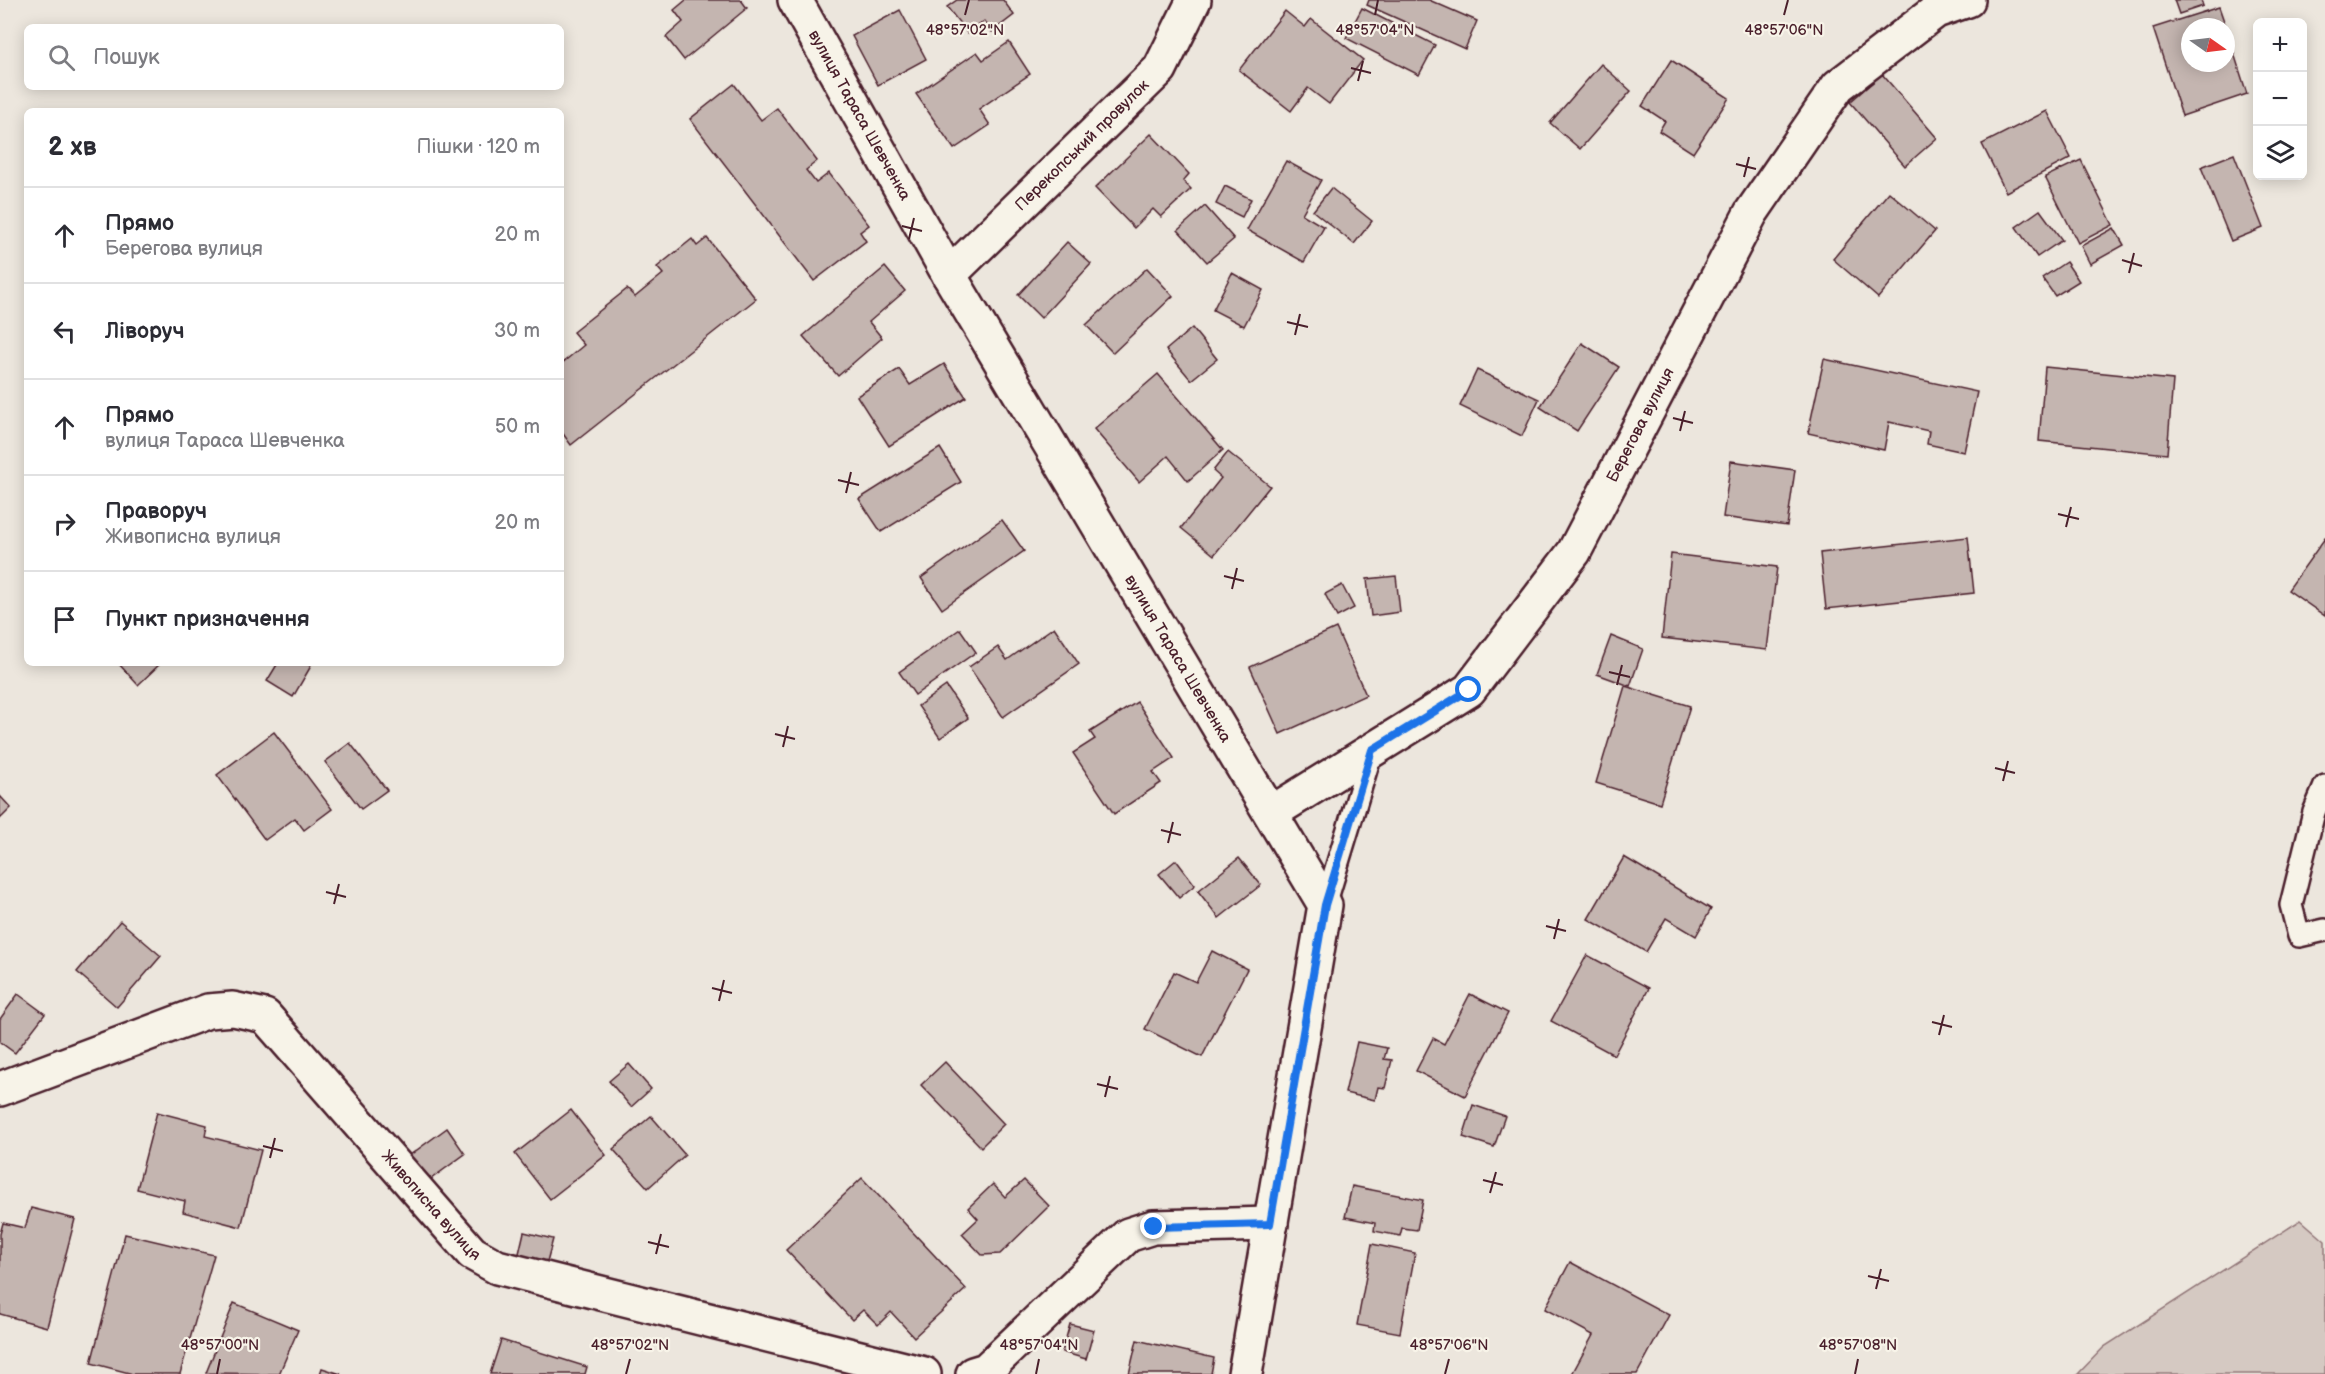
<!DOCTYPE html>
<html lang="uk">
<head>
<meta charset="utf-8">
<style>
	body { margin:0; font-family:"Balsamiq Sans",sans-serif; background:#f7f7f7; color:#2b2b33 }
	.controls { position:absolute; right:18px; top:18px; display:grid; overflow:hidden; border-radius:9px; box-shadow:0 3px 15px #0003 }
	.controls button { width:54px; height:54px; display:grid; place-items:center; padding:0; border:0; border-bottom:2px solid #e1e1e2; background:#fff; color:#2b2b33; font:30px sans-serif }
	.compass { position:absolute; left:2181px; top:18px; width:54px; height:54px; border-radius:50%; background:#fff; box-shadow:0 3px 15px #0003; rotate:104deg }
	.stop { position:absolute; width:18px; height:18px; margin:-14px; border:4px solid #1a73e8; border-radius:50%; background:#fff }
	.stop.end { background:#1a73e8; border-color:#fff; box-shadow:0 2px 6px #0008 }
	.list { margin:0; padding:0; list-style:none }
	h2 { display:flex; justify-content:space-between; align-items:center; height:78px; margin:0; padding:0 24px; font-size:26px }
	h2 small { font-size:20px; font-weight:400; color:#7c7c81 }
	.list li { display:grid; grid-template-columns:39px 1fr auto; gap:18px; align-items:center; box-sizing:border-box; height:96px; padding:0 24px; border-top:2px solid #e1e1e2 }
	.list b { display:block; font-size:22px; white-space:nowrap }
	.list p { margin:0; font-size:20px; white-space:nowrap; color:#7c7c81 }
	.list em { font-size:20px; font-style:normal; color:#7c7c81 }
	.icon { flex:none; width:33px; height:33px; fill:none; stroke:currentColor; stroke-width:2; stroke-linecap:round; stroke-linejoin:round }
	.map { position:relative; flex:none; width:2325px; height:1374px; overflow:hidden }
	.search { position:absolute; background:#fff; box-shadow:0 3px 15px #0003; left:24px; top:24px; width:540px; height:66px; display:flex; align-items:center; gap:15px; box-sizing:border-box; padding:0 21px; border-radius:9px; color:#7c7c81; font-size:22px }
	.panel { position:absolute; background:#fff; box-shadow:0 3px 15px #0003; left:24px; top:108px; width:540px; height:558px; border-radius:9px }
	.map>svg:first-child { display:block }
	.green { fill:#d5c9c2; stroke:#907476; stroke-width:1.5 }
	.building { fill:#c4b5b0; stroke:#4a1f2b; stroke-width:1.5 }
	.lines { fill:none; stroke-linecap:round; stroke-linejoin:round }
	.service-casing { stroke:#4a1f2b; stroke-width:26 }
	.minor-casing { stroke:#4a1f2b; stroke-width:38 }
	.service { stroke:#f7f3e8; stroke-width:21 }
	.minor { stroke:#f7f3e8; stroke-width:33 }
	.route { stroke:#1a73e8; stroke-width:8 }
	.ticks { fill:none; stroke:#4a1f2b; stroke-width:2 }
	.labels { text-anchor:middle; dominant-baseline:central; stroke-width:4.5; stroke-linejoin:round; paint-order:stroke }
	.street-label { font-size:16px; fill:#4a1f2b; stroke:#f7f3e8 }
	.ticks-label { font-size:15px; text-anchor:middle; fill:#4a1f2b; stroke:#f7f3e8; stroke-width:4.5; stroke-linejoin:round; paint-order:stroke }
</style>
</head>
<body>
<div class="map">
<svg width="2325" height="1374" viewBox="0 0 2325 1374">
	<rect width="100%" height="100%" fill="#ece6dd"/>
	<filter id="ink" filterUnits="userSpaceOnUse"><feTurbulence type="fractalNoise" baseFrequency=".0167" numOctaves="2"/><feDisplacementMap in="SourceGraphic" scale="12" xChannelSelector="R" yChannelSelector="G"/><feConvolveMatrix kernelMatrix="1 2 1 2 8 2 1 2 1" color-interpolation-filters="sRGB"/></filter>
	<g filter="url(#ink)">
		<polygon class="green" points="2301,1220 2325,1241 2325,1374 2078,1374 2104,1347"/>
		<g class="building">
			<polygon points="686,0 741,0 747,8 684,60 666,37 683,22 674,10"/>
			<polygon points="957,0 1003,0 1014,15 992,32 984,21 968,34 947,7"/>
			<polygon points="1369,0 1429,0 1477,21 1465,49 1367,5"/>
			<polygon points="2174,0 2201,0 2203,6 2179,14"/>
			<polygon points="2219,7 2226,27 2190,27 2190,63 2226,63 2226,28 2247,94 2182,116 2153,28"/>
			<polygon points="1362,8 1435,45 1419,75 1346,38"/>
			<polygon points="900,10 926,59 878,85 852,36"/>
			<polygon points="1285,11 1305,27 1311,19 1363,60 1329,104 1308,88 1291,111 1239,70"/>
			<polygon points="1009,42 1030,74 979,109 990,125 954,149 916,94 977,52 983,60"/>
			<polygon points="1671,60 1729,98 1693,153 1659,131 1665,121 1642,106"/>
			<polygon points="1601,64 1631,91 1580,149 1550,123"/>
			<polygon points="1882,74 1937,138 1905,166 1850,102"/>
			<polygon points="734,84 761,120 777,108 817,161 806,170 816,183 829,173 869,225 860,232 866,241 814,281 690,119"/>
			<polygon points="2047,111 2071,158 2006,192 1982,144"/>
			<polygon points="1151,134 1189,174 1183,181 1191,189 1161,217 1153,209 1134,228 1095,188"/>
			<polygon points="2234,154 2263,228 2231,241 2201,167"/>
			<polygon points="2081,160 2113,225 2078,243 2045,177"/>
			<polygon points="1286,161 1321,180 1302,214 1324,227 1304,262 1247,230"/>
			<polygon points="1225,186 1251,199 1242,217 1216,204"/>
			<polygon points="1331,188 1372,221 1354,244 1313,211"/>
			<polygon points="1889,192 1935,231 1878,298 1833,259"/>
			<polygon points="1205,206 1234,239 1207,262 1178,230"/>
			<polygon points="2040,210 2062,240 2037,257 2016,227"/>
			<polygon points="2114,228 2124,245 2090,264 2081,246"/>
			<polygon points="707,238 756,299 571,445 561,431 561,364 584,345 573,332 627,289 635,297 663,274 657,267 692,239 697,246"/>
			<polygon points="1067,242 1091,264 1041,318 1018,295"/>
			<polygon points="2066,262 2079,281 2055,296 2042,278"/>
			<polygon points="885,267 905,291 869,322 882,338 838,376 803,336"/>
			<polygon points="1147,268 1173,296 1113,353 1086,325"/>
			<polygon points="1232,273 1263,290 1244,326 1213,310"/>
			<polygon points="1192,328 1217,359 1191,380 1166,350"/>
			<polygon points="1582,343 1619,367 1577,431 1540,407"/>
			<polygon points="1824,359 1977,392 1964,452 1927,444 1929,431 1889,422 1884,450 1808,433"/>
			<polygon points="944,364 966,397 889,446 857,396 899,369 910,385"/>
			<polygon points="2045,367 2173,380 2167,454 2039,441"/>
			<polygon points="1477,370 1539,399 1522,436 1460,406"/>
			<polygon points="1158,374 1223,450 1188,481 1168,456 1139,482 1094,429"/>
			<polygon points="940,448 961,482 881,532 859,499"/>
			<polygon points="1228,452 1270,486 1214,555 1181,528 1221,478 1213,471"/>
			<polygon points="1731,461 1795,470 1787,526 1723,517"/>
			<polygon points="1002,520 1024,551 942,609 921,578"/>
			<polygon points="1968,537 1974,593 1826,609 1820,553"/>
			<polygon points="2325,538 2325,616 2288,590"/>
			<polygon points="1671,554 1777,567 1767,650 1662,638"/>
			<polygon points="1396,576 1400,612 1371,616 1367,579"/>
			<polygon points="1342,585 1354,608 1337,617 1325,594"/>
			<polygon points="1054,627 1079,664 1003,717 969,667 998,647 1007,660"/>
			<polygon points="1336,628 1366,695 1280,734 1250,667"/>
			<polygon points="960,629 976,652 915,695 899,672"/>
			<polygon points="1611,636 1643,649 1630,686 1597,674"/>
			<polygon points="118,663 161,663 138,685"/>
			<polygon points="278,663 305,663 311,666 293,697 267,681"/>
			<polygon points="946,686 968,718 940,738 918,706"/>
			<polygon points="1625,686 1690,706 1660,803 1596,783"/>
			<polygon points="1137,702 1174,758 1153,772 1161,783 1114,814 1073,753 1095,739 1090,732"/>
			<polygon points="274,732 332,809 304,830 295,818 265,840 217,775"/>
			<polygon points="350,743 387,790 361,809 325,762"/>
			<polygon points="0,796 11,808 0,819"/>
			<polygon points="1624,857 1711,909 1696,936 1666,918 1646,952 1588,919"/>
			<polygon points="1239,858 1261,885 1219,918 1198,891"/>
			<polygon points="1176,860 1195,885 1179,898 1159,874"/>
			<polygon points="120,921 161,956 117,1007 77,972"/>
			<polygon points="1212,951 1247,969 1202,1057 1145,1029 1174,972 1196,982"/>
			<polygon points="1587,955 1649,988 1614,1055 1551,1021"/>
			<polygon points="18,994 45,1014 15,1053 0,1042 0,1019"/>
			<polygon points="1470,994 1508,1013 1465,1096 1416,1071 1433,1038 1444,1044"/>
			<polygon points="1357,1042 1387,1048 1384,1059 1392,1060 1385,1088 1378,1087 1375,1100 1345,1093"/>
			<polygon points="945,1062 1004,1124 981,1147 921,1085"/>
			<polygon points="629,1064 651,1089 631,1107 609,1081"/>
			<polygon points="1473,1105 1505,1116 1494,1147 1463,1137"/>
			<polygon points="571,1110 606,1155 550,1199 515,1154"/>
			<polygon points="157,1112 207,1125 205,1136 261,1150 241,1227 183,1212 185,1201 137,1189"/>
			<polygon points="651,1116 685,1155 648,1188 613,1149"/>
			<polygon points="447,1128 465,1154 420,1187 402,1161"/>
			<polygon points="862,1178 966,1289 914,1337 891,1312 878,1325 863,1310 852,1320 786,1250"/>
			<polygon points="1024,1180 1049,1206 1000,1254 982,1255 962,1234 978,1219 968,1208 993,1184 1005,1197"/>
			<polygon points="1352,1186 1423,1200 1417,1230 1402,1228 1400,1236 1374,1231 1375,1223 1345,1217"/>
			<polygon points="31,1208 75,1219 47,1327 0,1314 0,1234 3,1223 25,1228"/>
			<polygon points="524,1232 553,1239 545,1269 517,1262"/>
			<polygon points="125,1234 214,1255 180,1374 133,1374 91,1363"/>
			<polygon points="1372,1244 1415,1253 1400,1333 1357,1325"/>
			<polygon points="1570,1262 1669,1315 1637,1374 1572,1374 1593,1335 1545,1309"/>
			<polygon points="234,1303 298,1330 279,1374 206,1373"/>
			<polygon points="1070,1324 1094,1330 1086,1359 1062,1352"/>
			<polygon points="501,1340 587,1367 585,1374 490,1374"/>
			<polygon points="1137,1340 1214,1358 1211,1374 1129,1374"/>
			<polygon points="322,1368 341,1374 320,1374"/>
		</g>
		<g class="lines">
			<g class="service-casing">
				<g id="service">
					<polyline points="2325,786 2314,812 2291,905 2299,936 2325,930"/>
					<polyline points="1325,905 1372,750"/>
				</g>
			</g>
			<g class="minor-casing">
				<g id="minor">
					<path id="s1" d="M795,0L949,275L1325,905L1245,1374"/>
					<path id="s2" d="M949,275L1160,69L1194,0"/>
					<path id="s3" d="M1271,813L1469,690L1574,552L1751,213L1838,86L1936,11L1968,0"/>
					<path id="s4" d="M0,1089L208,1011L233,1009L265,1016L472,1253L497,1267L924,1374"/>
					<polyline points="973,1374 986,1370 1128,1235 1153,1227 1271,1224"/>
				</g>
			</g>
			<use href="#service" class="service"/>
			<use href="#minor" class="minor"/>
		</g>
	</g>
	<g class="lines" filter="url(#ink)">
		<polyline class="route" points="1154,1227 1270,1224 1325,905 1372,750 1469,690"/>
	</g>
	<path class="ticks" d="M965,15L969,0M1375,15L1378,0M1784,15L1788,0M1351,68L1371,73M1358,81L1363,61M1736,164L1756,169M1744,177L1749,157M902,226L922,231M909,239L914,218M2122,260L2142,266M2129,273L2134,253M1287,322L1308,327M1295,335L1300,314M1673,418L1693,423M1680,431L1685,411M838,480L859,485M846,493L851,472M2058,514L2079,519M2066,527L2071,507M1224,576L1244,581M1232,589L1237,568M1609,672L1630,677M1617,685L1622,665M775,734L795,739M783,747L788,726M1995,768L2015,773M2003,781L2008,761M1161,830L1181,835M1168,843L1173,822M326,892L346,897M334,904L339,884M1546,926L1566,931M1554,939L1559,919M712,988L732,993M719,1001L724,980M1932,1022L1952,1027M1939,1035L1944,1015M1097,1084L1118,1089M1105,1097L1110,1076M263,1146L283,1151M270,1158L275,1138M1483,1180L1503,1185M1490,1193L1496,1172M648,1242L669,1247M656,1254L661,1234M1868,1276L1889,1281M1876,1289L1881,1269M217,1374L220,1359M626,1374L630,1359M1036,1374L1039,1359M1445,1374L1449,1359M1855,1374L1858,1359"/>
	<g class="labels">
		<g class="street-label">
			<text stroke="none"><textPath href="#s1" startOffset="132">вулиця Тараса Шевченка</textPath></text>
			<text stroke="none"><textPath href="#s2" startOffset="186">Перекопський провулок</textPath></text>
			<text stroke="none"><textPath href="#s3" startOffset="550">Берегова вулиця</textPath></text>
			<text stroke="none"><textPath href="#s1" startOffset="762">вулиця Тараса Шевченка</textPath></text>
			<text stroke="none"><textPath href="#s4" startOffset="532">Живописна вулиця</textPath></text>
		</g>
	</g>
	<g class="ticks-label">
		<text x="965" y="35">48°57'02"N</text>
		<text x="1375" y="35">48°57'04"N</text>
		<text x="1784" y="35">48°57'06"N</text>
		<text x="220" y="1350">48°57'00"N</text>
		<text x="630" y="1350">48°57'02"N</text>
		<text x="1039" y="1350">48°57'04"N</text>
		<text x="1449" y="1350">48°57'06"N</text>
		<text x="1858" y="1350">48°57'08"N</text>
	</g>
</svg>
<div class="controls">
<button>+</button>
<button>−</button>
<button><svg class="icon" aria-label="layers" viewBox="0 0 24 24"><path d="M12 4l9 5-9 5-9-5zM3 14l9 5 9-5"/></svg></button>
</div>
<svg class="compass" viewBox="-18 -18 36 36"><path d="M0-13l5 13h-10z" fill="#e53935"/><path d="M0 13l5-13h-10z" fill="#7c7c81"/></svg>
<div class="stop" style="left:1469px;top:690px"></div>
<div class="stop end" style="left:1154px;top:1227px"></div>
<div class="search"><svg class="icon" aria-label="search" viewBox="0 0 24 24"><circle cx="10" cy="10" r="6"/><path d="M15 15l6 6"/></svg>Пошук</div>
<section class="panel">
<h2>2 хв<small>Пішки · 120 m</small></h2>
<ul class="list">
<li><svg class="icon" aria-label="ahead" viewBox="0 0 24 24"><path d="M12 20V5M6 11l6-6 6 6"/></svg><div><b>Прямо</b><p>Берегова вулиця</p></div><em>20 m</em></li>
<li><svg class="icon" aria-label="left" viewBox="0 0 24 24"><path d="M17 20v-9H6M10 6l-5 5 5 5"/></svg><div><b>Ліворуч</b></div><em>30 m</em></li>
<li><svg class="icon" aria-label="ahead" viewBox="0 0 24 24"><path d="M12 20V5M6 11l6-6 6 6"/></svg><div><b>Прямо</b><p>вулиця Тараса Шевченка</p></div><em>50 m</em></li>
<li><svg class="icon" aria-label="right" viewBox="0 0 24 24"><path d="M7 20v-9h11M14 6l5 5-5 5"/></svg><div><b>Праворуч</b><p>Живописна вулиця</p></div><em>20 m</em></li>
<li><svg class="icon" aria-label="arrive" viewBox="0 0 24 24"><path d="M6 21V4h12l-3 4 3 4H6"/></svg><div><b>Пункт призначення</b></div></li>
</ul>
</section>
</div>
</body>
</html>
